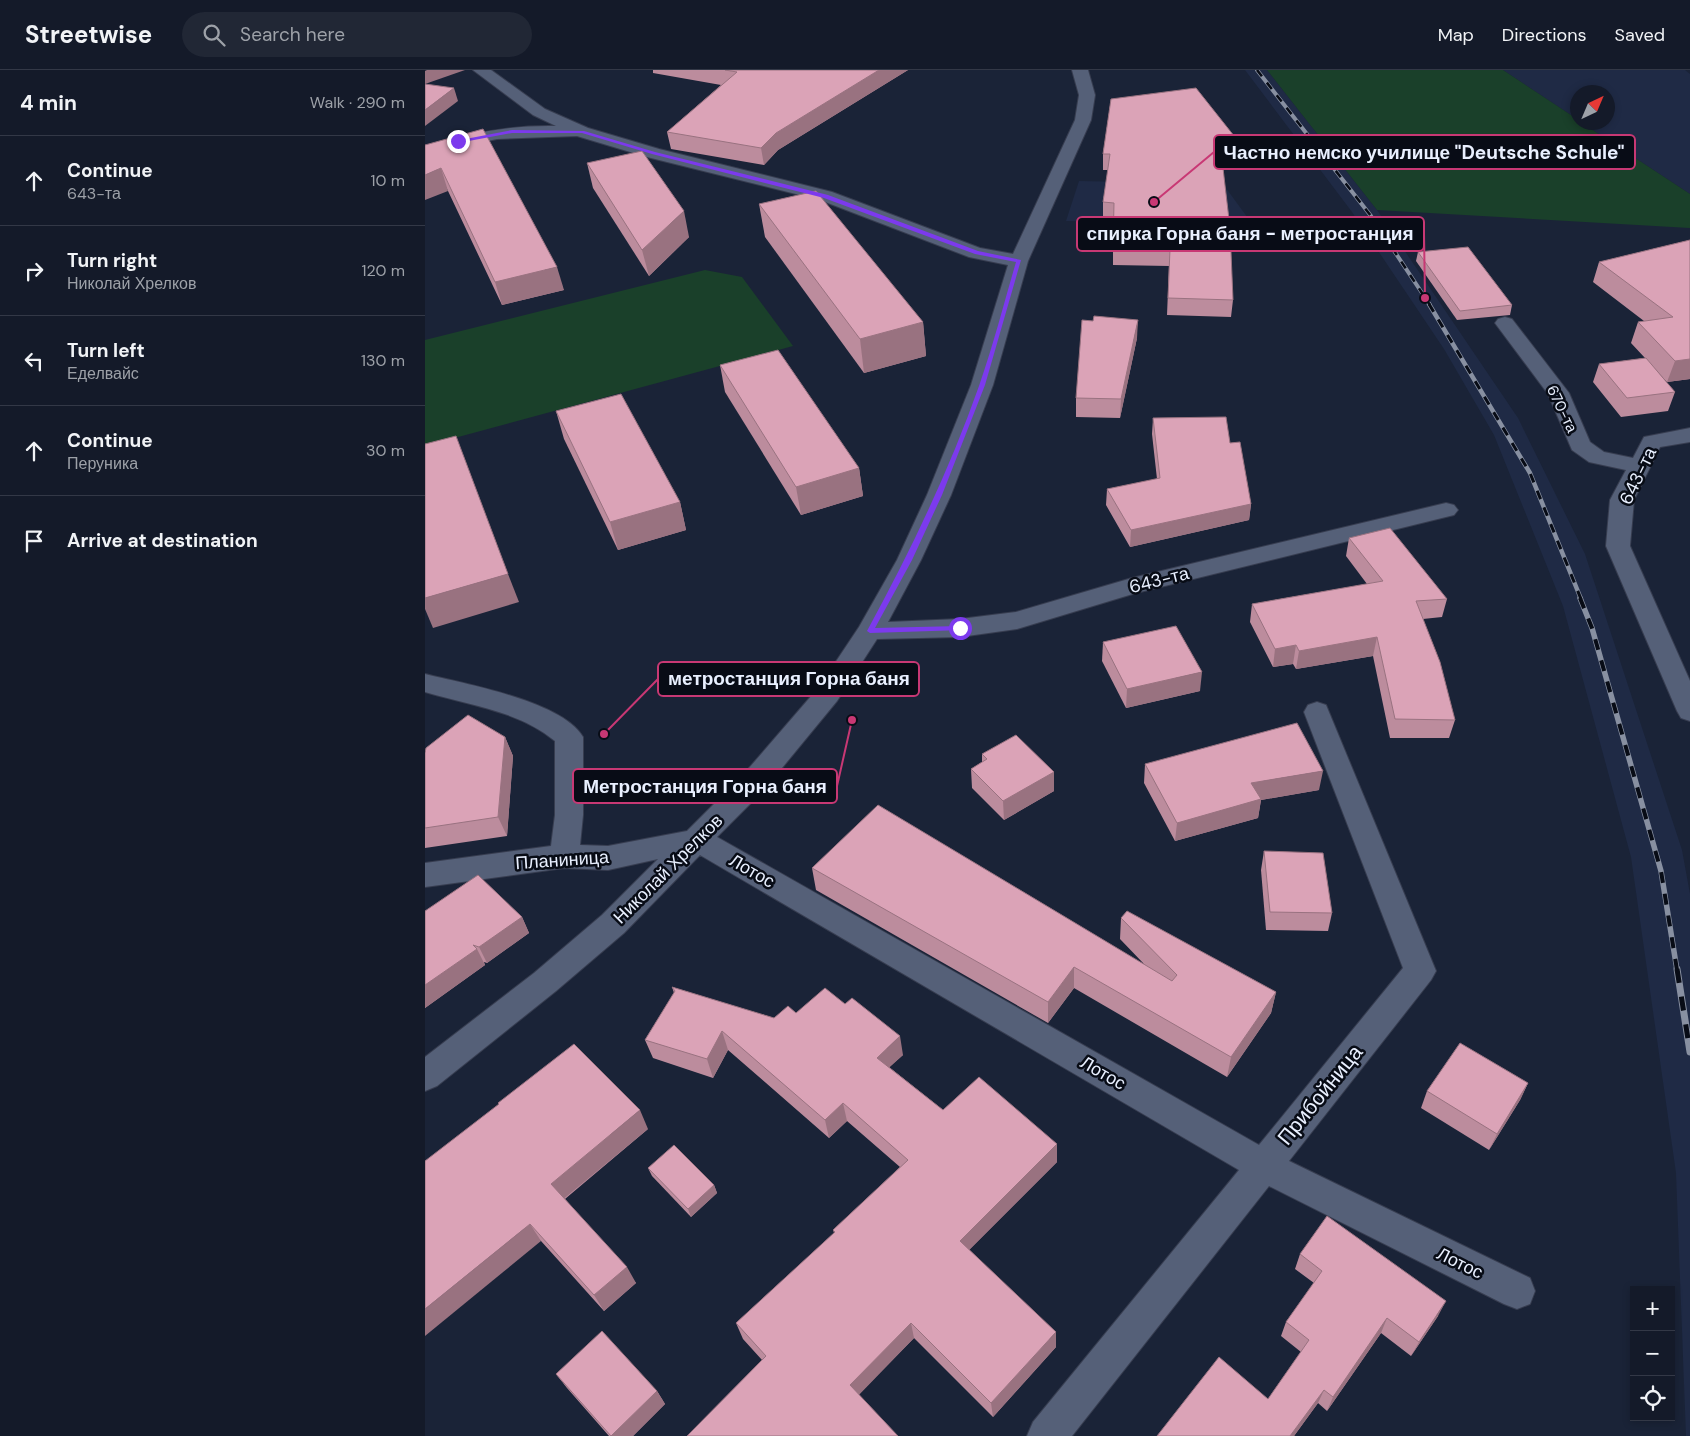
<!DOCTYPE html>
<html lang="en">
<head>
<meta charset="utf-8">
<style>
	body { margin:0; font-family:"DM Sans",sans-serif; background:#212735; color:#f1f3f6 }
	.controls { position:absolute; right:15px; bottom:15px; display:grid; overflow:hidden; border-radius:0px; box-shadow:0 2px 8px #0003 }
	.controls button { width:45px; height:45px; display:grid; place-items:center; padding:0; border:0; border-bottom:1px solid #333846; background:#141a29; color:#f1f3f6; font:25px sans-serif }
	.compass { position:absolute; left:1145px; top:15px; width:45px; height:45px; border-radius:50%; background:#141a29; box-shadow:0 2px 8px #0003; rotate:44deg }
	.stop { position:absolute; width:15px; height:15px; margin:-11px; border:4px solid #7c3aed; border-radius:50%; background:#fff }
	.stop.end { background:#7c3aed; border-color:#fff; box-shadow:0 1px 5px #0008 }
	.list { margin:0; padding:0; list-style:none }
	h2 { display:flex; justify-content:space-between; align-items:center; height:65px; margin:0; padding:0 20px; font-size:21px }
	h2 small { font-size:16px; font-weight:400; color:#9da1a8 }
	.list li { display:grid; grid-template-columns:32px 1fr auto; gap:15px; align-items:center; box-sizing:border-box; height:90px; padding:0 20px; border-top:1px solid #333846 }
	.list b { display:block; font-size:19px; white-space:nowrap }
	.list p { margin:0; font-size:16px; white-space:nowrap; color:#9da1a8 }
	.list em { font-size:16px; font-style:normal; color:#9da1a8 }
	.icon { flex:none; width:28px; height:28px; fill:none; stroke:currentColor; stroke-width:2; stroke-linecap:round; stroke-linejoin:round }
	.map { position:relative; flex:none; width:1265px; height:1366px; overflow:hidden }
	header { display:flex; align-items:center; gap:30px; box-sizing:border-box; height:70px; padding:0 25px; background:#141a29; border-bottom:1px solid #333846 }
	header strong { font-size:24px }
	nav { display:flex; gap:28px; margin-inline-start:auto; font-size:18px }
	.search { width:350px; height:45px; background:#212735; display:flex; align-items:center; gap:12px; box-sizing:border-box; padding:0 18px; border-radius:28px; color:#9da1a8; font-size:19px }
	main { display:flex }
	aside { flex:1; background:#141a29 }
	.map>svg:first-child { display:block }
	.built { fill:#1f2a45 }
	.green { fill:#1a402a }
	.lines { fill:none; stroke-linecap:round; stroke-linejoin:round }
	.minor-casing { stroke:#373d50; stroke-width:2 }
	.minor { fill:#556078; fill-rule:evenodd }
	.rail-far3-casing { stroke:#8890a1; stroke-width:4 }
	.rail-far2-casing { stroke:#8890a1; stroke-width:4.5 }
	.rail-far1-casing { stroke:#8890a1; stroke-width:5.5 }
	.rail-casing { stroke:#8890a1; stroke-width:7 }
	.rail-far3 { stroke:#080c16; stroke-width:2.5; stroke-dasharray:8; stroke-linecap:butt }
	.rail-far2 { stroke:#080c16; stroke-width:3; stroke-dasharray:9; stroke-linecap:butt }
	.rail-far1 { stroke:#080c16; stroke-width:4; stroke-dasharray:11; stroke-linecap:butt }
	.rail { stroke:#080c16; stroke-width:5; stroke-dasharray:14; stroke-linecap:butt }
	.wall { fill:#bc8c9d }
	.shaded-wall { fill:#997280 }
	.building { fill:#dba3b7; stroke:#997280 }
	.route { fill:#7c3aed }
	.labels { text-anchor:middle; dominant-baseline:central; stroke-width:5; stroke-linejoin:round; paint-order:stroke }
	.far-street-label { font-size:15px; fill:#e9f0ff; stroke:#080c16 }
	.street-label { font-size:18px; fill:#e9f0ff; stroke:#080c16 }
	.near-street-label { font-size:21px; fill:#e9f0ff; stroke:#080c16 }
	.leader { fill:none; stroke:#c83874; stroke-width:2 }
	.callout-dot { fill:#c83874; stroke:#080c16; stroke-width:2 }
	.callout { fill:#080c16; stroke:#c83874; stroke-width:2 }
	.callout-label { font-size:19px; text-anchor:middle; font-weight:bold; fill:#e9f0ff }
</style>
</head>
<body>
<header>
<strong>Streetwise</strong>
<div class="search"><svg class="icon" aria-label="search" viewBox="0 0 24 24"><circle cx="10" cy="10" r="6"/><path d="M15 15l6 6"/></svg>Search here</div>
<nav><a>Map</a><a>Directions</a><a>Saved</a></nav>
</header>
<main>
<aside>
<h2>4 min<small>Walk · 290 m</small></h2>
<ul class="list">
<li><svg class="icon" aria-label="ahead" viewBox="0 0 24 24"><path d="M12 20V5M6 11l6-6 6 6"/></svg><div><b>Continue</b><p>643-та</p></div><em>10 m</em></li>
<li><svg class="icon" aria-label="right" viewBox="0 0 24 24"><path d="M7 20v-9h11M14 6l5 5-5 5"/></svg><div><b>Turn right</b><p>Николай Хрелков</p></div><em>120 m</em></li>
<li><svg class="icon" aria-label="left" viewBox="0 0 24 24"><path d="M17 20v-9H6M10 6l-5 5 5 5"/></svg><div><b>Turn left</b><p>Еделвайс</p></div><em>130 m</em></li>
<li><svg class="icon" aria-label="ahead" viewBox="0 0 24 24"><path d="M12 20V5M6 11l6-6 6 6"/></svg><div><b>Continue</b><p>Перуника</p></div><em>30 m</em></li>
<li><svg class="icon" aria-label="arrive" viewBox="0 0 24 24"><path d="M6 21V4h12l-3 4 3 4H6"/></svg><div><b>Arrive at destination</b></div></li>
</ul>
</aside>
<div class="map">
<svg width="1265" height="1366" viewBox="0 0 1265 1366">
	<rect width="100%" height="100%" fill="#1a2337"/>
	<g class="built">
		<polygon points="820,0 842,0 952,140 1093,348 1160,484 1257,780 1265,824 1265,1366 1261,1366 1251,1103 1206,787 1138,536 1069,365 1019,279 927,142"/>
		<polygon points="1078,0 1260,0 1265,4 1265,124 1157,53 1182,52 1182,22 1152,22 1152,49"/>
		<polygon points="654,111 798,114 828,155 641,151"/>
	</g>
	<g class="green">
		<polygon points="842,0 1078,0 1152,49 1152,52 1157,53 1265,124 1265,158 952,140"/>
		<polygon points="280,200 317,207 368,276 0,376 0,270"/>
	</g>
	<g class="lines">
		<g class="minor-casing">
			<g id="minor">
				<path d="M48,0H66L120,39L163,58L234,79L407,122L555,178L588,184L650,50L654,25L647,0H663L670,25L666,50L603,191L568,315L526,425L496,490L463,552L535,549L591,542L707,508L1021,433L1029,435L1033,440L1029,445L711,523L592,559L535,567L452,569L412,631L338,721L292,767L834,1075L978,898L879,642L883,635L892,632L901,635L1011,901L1006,910L864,1091L1105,1208L1110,1221L1105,1234L1092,1239L1079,1234L844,1116L647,1366H602L608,1352L814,1100L275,785L199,863L131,921L12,1016L0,1021V987L109,903L177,845L233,789L183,800L139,798L0,817V793L126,776L130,745V671C94,641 44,635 0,622V604C40,614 137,631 158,667V745L155,775L183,776L262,761L318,705L394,617L434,557L472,490L502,425L546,315L583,195L544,187L395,130L222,87L152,66L72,69L43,75L0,89V78C43,63 86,55 131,56L108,45Z"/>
				<polygon points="1080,247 1087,249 1144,323 1165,372 1179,382 1208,388 1219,367 1265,358 1265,372 1235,377 1209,430 1205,476 1265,611 1265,651 1256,648 1252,641 1181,476 1185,430 1201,400 1164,392 1147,380 1123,324 1070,253 1073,249"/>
			</g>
		</g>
		<use href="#minor" class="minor"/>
		<g class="rail-far3-casing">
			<polyline id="rail-far3" points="832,0 946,146 1005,235"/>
		</g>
		<g class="rail-far2-casing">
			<polyline id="rail-far2" points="1004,234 1105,403 1156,529"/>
		</g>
		<g class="rail-far1-casing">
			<polyline id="rail-far1" points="1155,528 1167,558 1236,801 1252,900"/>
		</g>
		<g class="rail-casing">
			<polyline id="rail" points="1252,899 1265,982"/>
		</g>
		<use href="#rail-far3" class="rail-far3"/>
		<use href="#rail-far2" class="rail-far2"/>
		<use href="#rail-far1" class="rail-far1"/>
		<use href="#rail" class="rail"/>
	</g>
	<g class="wall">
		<polygon points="228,0 483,0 353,80 339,95 246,79 242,62 296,15 228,3"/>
		<polygon points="686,29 821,81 819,98 798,98 808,230 806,247 742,245 744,196 688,195 688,150 678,149 678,132 683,100 678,100 678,84"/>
		<polygon points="0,75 139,220 77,235 23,121"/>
		<polygon points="162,93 264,167 224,206 168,118"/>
		<polygon points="334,134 498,252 501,286 439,303 340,167"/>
		<polygon points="1265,170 1265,309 1242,312 1225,294 1250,322 1243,341 1196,347 1168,312 1174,294 1220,288 1206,273 1213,252 1219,251 1168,212 1174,192"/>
		<polygon points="993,182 1087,235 1085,245 1032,250 991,191"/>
		<polygon points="712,268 695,348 651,347 651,328"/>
		<polygon points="295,295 434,398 438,426 376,445 300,322"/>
		<polygon points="131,341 255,432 261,460 193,480 139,369"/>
		<polygon points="728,348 805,373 826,434 824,450 705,477 681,435 682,419 732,409 727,364"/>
		<polygon points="924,468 1022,529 1017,547 998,549 1030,650 1024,668 965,668 948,586 871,599 868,594 848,597 825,552 827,534 942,514 921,486"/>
		<polygon points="678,572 775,621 701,638 677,591"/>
		<polygon points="80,667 88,686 82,766 0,778 0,683"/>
		<polygon points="557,684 629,702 629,721 579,750 547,718 546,699 557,692"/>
		<polygon points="720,694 894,720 836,730 833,748 750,771 719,713"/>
		<polygon points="839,781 907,843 903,861 841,860 836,800"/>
		<polygon points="387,798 719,894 695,869 696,848 851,922 846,943 802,1007 649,918 623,953 391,820"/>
		<polygon points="0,841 97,847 104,863 62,893 59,892 60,895 0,938"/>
		<polygon points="247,917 349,948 371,943 478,985 464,997 518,1040 632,1092 544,1180 631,1277 568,1347 489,1268 434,1324 337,1290 318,1269 311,1253 409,1163 408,1160 475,1097 422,1051 404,1068 303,980 288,1008 228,988 220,970 249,923"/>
		<polygon points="1103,1013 1095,1030 1064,1080 996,1038 1002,1021"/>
		<polygon points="223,1059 140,1129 211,1213 179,1241 116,1171 0,1091"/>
		<polygon points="223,1098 289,1115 292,1123 266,1147 227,1106"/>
		<polygon points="875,1184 1013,1246 986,1286 956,1263 902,1341 893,1333 869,1366 732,1366 843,1329 876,1282 856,1266 861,1252 889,1213 870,1199"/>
		<polygon points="131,1304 232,1321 240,1334 208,1366 184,1366 142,1318"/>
	</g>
	<g class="shaded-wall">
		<polygon points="2,0 40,0 0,14 0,1"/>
		<polygon points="454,0 483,0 353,80 339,95 336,78 351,63"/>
		<polygon points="29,18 33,31 0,56 0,40"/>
		<polygon points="16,98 23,121 0,130 0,105"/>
		<polygon points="259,141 264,167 224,206 217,180"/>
		<polygon points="132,197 139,220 77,235 70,212"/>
		<polygon points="713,250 712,268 695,348 696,329"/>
		<polygon points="498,252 501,286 439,303 435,269"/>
		<polygon points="1265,289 1265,309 1242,312 1250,291"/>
		<polygon points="434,398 438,426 376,445 371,417"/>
		<polygon points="255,432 261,460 193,480 185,452"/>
		<polygon points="826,434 824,450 705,477 706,460"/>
		<polygon points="83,504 94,532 8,558 0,539 0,528"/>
		<polygon points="952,567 948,586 871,599 874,581"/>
		<polygon points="871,575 868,594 848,597 850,579"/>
		<polygon points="777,602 775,621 701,638 702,619"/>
		<polygon points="80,667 88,686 82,766 73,747"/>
		<polygon points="898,701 894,720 836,730 833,748 750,771 752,753 826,713"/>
		<polygon points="629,702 629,721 579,750 578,731"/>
		<polygon points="97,847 104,863 62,893 54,877"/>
		<polygon points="52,879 60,895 0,938 0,915"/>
		<polygon points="649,897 649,918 623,953 623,932"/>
		<polygon points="851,922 846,943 802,1007 806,987"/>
		<polygon points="297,961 303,980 288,1008 282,989"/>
		<polygon points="475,966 478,985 455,1006 452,988"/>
		<polygon points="1103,1013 1095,1030 1064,1080 1072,1064"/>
		<polygon points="418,1033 422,1051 404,1068 400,1050"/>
		<polygon points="215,1040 223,1059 136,1131 126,1114"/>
		<polygon points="632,1074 632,1092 537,1187 535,1171"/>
		<polygon points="289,1115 292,1123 266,1147 263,1139"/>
		<polygon points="105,1154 116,1171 0,1266 0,1239"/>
		<polygon points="202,1197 211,1213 179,1241 169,1225"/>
		<polygon points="1021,1231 1013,1246 986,1286 994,1272"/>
		<polygon points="962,1248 956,1263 902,1341 908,1327"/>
		<polygon points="486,1253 489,1268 430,1329 425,1315"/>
		<polygon points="631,1262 631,1277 568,1347 566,1333"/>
		<polygon points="899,1320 893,1333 869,1366 865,1366"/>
		<polygon points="232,1321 240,1334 208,1366 186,1366"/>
	</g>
	<g class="building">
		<polygon points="300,0 454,0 351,63 336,78 242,62 312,2"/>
		<polygon points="0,14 29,18 0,40"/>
		<polygon points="771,18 821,81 796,81 805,158 808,230 743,228 745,179 688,178 689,133 678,132 685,84 678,84 686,29"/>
		<polygon points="58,59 132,197 70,212 16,98 0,105 0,75"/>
		<polygon points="217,81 259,141 217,180 162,93"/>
		<polygon points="391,121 498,252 435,269 334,134"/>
		<polygon points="1265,170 1265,289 1250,291 1213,252 1248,247 1174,192"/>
		<polygon points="1043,177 1087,235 1035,241 993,182"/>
		<polygon points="669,246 713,250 696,329 651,328 657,250 668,251"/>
		<polygon points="353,280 434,398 371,417 295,295"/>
		<polygon points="1221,288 1250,322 1202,328 1174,294"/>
		<polygon points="196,324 255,432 185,452 131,341"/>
		<polygon points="801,347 805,373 815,372 826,434 706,460 682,419 735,408 728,348"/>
		<polygon points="31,366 83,504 0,528 0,374"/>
		<polygon points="965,458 1022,529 991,531 1015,592 1030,650 970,649 952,567 874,581 871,575 850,579 827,534 958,511 924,468"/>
		<polygon points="751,556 777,602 702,619 678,572"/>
		<polygon points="43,645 80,667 73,747 0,758 0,683 1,678"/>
		<polygon points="872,653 898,701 826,713 836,729 752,753 720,694"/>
		<polygon points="591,665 629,702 578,731 546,699 562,689 557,684"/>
		<polygon points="453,735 747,911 752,905 696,848 702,841 851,922 806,987 649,897 623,932 387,798"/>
		<polygon points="839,781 898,783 907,843 845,842"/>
		<polygon points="53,805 97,847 54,877 48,875 52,879 0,915 0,841"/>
		<polygon points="247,917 349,948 363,936 371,943 400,918 420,934 427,928 475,966 452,988 518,1040 554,1007 632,1074 535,1171 631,1262 566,1333 486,1253 425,1315 473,1366 262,1366 341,1286 311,1253 410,1162 408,1160 483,1090 418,1033 400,1050 297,961 282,989 220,970 250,921"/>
		<polygon points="1035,973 1103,1013 1072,1064 1002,1021"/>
		<polygon points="149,974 215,1040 126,1114 202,1197 169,1225 105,1154 0,1239 0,1091 74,1034 73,1033"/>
		<polygon points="249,1075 289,1115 263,1139 223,1098"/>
		<polygon points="902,1146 1021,1231 994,1272 962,1248 908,1327 899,1320 865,1366 732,1366 794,1287 843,1329 884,1270 861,1252 897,1201 875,1184"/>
		<polygon points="177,1261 232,1321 186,1366 131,1304"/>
	</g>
	<path class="route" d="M87,60L159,61L230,82L403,125L553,181L596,190L560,315L517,425L487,490L450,558L535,556L539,558L538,560L445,563L442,561C485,482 524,401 554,316C568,276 579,233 591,192L550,184L399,128L227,84L157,63H87L33,73L30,71Z"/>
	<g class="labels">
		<g class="far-street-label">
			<text transform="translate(1137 339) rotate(64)">670-та</text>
		</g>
		<g class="street-label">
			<text transform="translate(1213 406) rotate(-64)">643-та</text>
			<text transform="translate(734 510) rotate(-14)">643-та</text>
			<text transform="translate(137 790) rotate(-4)">Планиница</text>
			<text transform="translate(243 799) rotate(-45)">Николай Хрелков</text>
			<text transform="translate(327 801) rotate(30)">Лотос</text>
			<text transform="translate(678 1003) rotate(30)">Лотос</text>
			<text transform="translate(1035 1193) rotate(26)">Лотос</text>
		</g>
		<g class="near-street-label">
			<text transform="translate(895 1025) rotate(-51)">Прибойница</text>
		</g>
	</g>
	<path class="leader" d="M729 132L789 82M1000 228L999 164M179 664L233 609M427 650L412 716"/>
	<g class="callout-dot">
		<circle cx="729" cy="132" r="5"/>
		<circle cx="1000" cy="228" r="5"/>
		<circle cx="179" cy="664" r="5"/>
		<circle cx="427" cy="650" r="5"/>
	</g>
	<g class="callout">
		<rect x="789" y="65" width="421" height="34" rx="5"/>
		<rect x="652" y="147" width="347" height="34" rx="5"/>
		<rect x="233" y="592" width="261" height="34" rx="5"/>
		<rect x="148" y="699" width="264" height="34" rx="5"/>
	</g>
	<g class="callout-label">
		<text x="999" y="89">Частно немско училище "Deutsche Schule"</text>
		<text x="825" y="170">спирка Горна баня - метростанция</text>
		<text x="364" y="615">метростанция Горна баня</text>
		<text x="280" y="723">Метростанция Горна баня</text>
	</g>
</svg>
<div class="controls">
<button>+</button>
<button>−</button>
<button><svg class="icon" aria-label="locate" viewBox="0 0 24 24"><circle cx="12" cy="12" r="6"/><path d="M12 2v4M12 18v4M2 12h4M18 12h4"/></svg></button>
</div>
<svg class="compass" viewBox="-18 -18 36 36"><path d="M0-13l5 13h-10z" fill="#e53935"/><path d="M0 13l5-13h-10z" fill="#9da1a8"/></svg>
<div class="stop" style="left:535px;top:558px"></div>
<div class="stop end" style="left:33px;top:71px"></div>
</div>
</main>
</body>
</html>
